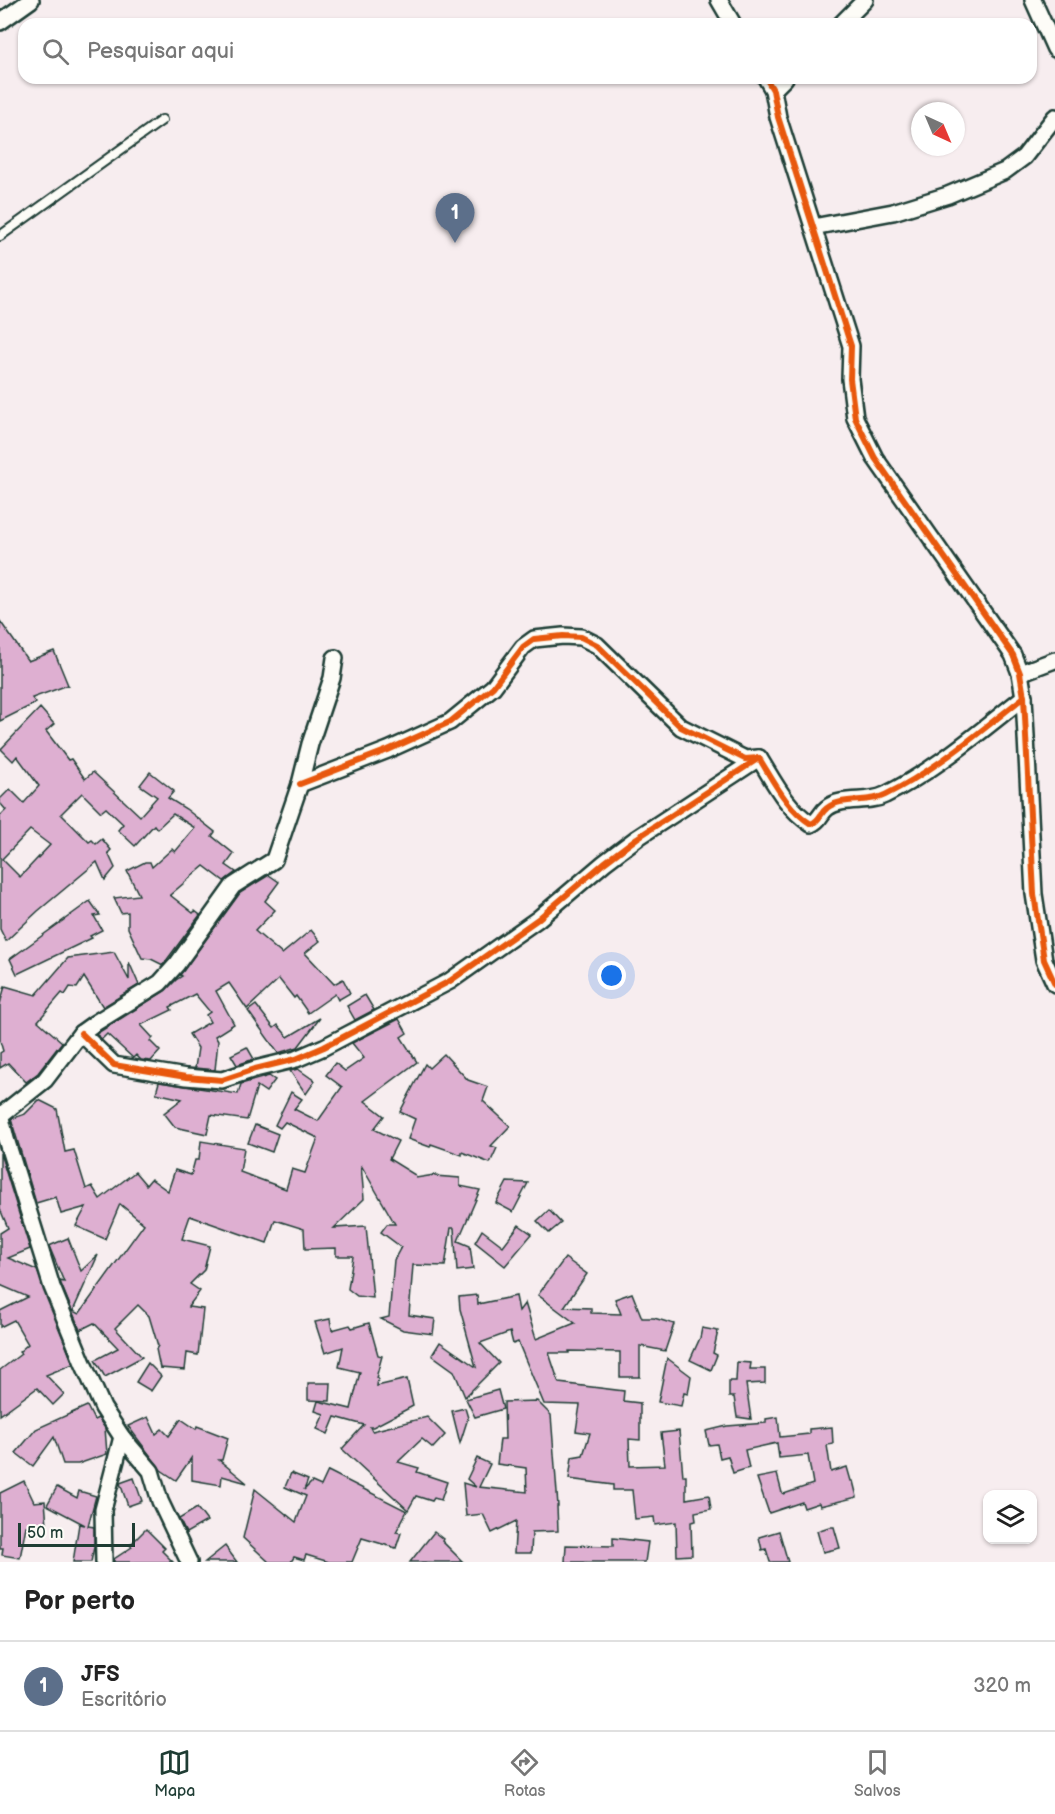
<!DOCTYPE html>
<html lang="pt">
<head>
<meta charset="utf-8">
<style>
	body { margin:0; font-family:"Balsamiq Sans",sans-serif; background:#f6f6f6; color:#222 }
	.controls { position:absolute; right:18px; bottom:18px; display:grid; overflow:hidden; border-radius:12px; box-shadow:0 2px 4px #0004 }
	.controls button { width:54px; height:54px; display:grid; place-items:center; padding:0; border:0; border-bottom:2px solid #e0e0e0; background:#fff; color:#222; font:30px sans-serif }
	.compass { position:absolute; left:911px; top:102px; width:54px; height:54px; border-radius:50%; background:#fff; box-shadow:0 2px 4px #0004; rotate:136deg }
	.scale { position:absolute; left:18px; bottom:15px; width:117px; box-sizing:border-box; padding-left:6px; border:3px solid #1f3d34; border-top:0; font-size:16px; line-height:21px; white-space:nowrap; color:#1f3d34; -webkit-text-stroke:4px #fdfcf7; paint-order:stroke }
	.you { position:absolute; left:612px; top:976px; width:21px; height:21px; margin:-15px; border:4px solid #fff; border-radius:50%; background:#1a73e8; box-shadow:0 0 0 9px #1a73e833 }
	.badge { display:grid; place-items:center; width:39px; height:39px; border-radius:50%; background:#1f3d34; color:#fff; font-size:20px; font-weight:700 }
	.pin { position:absolute; translate:-50% -50px; filter:drop-shadow(0 2px 3px #0008) }
	.pin::after { content:''; position:absolute; top:32px; width:21px; height:18px; background:inherit; clip-path:polygon(0 0,100% 0,50% 100%) }
	.list { margin:0; padding:0; list-style:none }
	h2 { display:flex; justify-content:space-between; align-items:center; height:78px; margin:0; padding:0 24px; font-size:26px }
	h2 small { font-size:20px; font-weight:400; color:#767676 }
	.list li { display:grid; grid-template-columns:39px 1fr auto; gap:18px; align-items:center; box-sizing:border-box; height:90px; padding:0 24px; border-top:2px solid #e0e0e0 }
	.list b { display:block; font-size:22px; white-space:nowrap }
	.list p { margin:0; font-size:20px; white-space:nowrap; color:#767676 }
	.list em { font-size:20px; font-style:normal; color:#767676 }
	.icon { flex:none; width:33px; height:33px; fill:none; stroke:currentColor; stroke-width:2; stroke-linecap:round; stroke-linejoin:round }
	.map { position:relative; flex:none; width:1055px; height:1562px; overflow:hidden }
	.search { position:absolute; background:#fff; box-shadow:0 2px 4px #0004; left:18px; right:18px; top:18px; height:66px; display:flex; align-items:center; gap:15px; box-sizing:border-box; padding:0 21px; border-radius:18px; color:#767676; font-size:22px }
	.sheet { height:168px; background:#fff }
	nav { display:flex; justify-content:space-around; align-items:center; box-sizing:border-box; height:84px; border-top:2px solid #e0e0e0; background:#fff; font-size:16px; color:#767676 }
	nav a { display:grid; justify-items:center; gap:3px }
	nav .on { color:#1f3d34 }
	.map>svg:first-child { display:block }
	.building { fill:#deafd1; stroke:#1f3d34; stroke-width:1.5; fill-rule:evenodd }
	.lines { fill:none; stroke-linecap:round; stroke-linejoin:round }
	.service-casing { stroke:#1f3d34; stroke-width:12 }
	.minor-casing { stroke:#1f3d34; stroke-width:20 }
	.service { stroke:#fdfcf7; stroke-width:8 }
	.minor { stroke:#fdfcf7; stroke-width:15 }
	.cycleway-casing { stroke:#fdfcf7; stroke-width:10 }
	.cycleway { stroke:#e8590c; stroke-width:6 }
</style>
</head>
<body>
<div class="map">
<svg width="1055" height="1562" viewBox="0 0 1055 1562">
	<rect width="100%" height="100%" fill="#f7edef"/>
	<filter id="ink" filterUnits="userSpaceOnUse"><feTurbulence type="fractalNoise" baseFrequency=".0167" numOctaves="2"/><feDisplacementMap in="SourceGraphic" scale="12" xChannelSelector="R" yChannelSelector="G"/><feConvolveMatrix kernelMatrix="1 2 1 2 8 2 1 2 1" color-interpolation-filters="sRGB"/></filter>
	<g filter="url(#ink)">
		<g class="building">
			<polygon points="0,621 28,661 54,651 68,685 32,698 36,703 0,721"/>
			<path d="M40,708L54,724L46,731L68,760L71,759L85,779L93,772L140,816L157,797L140,785L150,772L174,791L168,798L186,809L215,832L212,836L234,854L226,865L236,872L224,881L204,866L170,895L193,913L195,911L200,915L163,965L151,959L142,958L128,928V912L121,913L114,898L139,895L127,871L145,862H150L152,867L172,849L175,852L195,828L173,814L157,829L154,825L135,846L118,830L123,824L106,808L101,812L82,793L61,814L89,842L92,840L96,844L102,839L111,850L108,853L115,868L105,880L97,862L38,911L6,941L0,929V816L6,810L0,803V799L10,789L24,803L39,786L17,756L13,761L1,749ZM30,830L50,845L20,877L2,859Z"/>
			<polygon points="269,875 279,882 265,901 275,910 255,931 282,954 311,930 320,941 305,953 334,984 343,979 350,993 338,1000 335,994 308,1013 296,996 294,998 279,979 247,1009 229,983 216,991 234,1024 215,1036 218,1041 215,1070 195,1068 198,1048 189,1034 210,1022 206,1015 210,1012 195,994 170,1007 172,1010 141,1025 153,1038 150,1041 160,1051 151,1061 141,1060 136,1055 133,1058 107,1034 102,1039 96,1034 165,991 176,980 182,976 180,975 240,893"/>
			<polygon points="90,901 100,915 94,916 102,930 90,936 92,938 17,974 10,959"/>
			<polygon points="114,952 129,980 129,962 139,985 103,1007 84,977 77,988 70,987 65,995 62,993 38,1021 62,1042 38,1073 26,1082 8,1063 0,1068 0,1053 3,1051 0,1041 0,1004 5,986 36,995 68,958"/>
			<polygon points="365,995 374,1010 355,1020 347,1006"/>
			<polygon points="256,1005 274,1028 278,1025 288,1037 320,1018 298,1047 278,1053 248,1011"/>
			<polygon points="399,1019 407,1033 401,1037 417,1062 365,1101 384,1116 374,1129 398,1141 389,1159 415,1175 416,1178 435,1175 435,1176 460,1178 460,1186 480,1190 458,1241 470,1246 473,1269 457,1271 454,1228 451,1228 445,1266 413,1265 409,1315 435,1319 433,1334 403,1330 381,1319 389,1317 394,1260 401,1247 381,1232 387,1224 395,1224 361,1165 364,1199 334,1228 366,1226 373,1298 357,1296 348,1289 353,1256 336,1256 336,1248 305,1249 304,1229 275,1220 267,1243 190,1216 182,1239 210,1246 204,1270 190,1284 200,1291 188,1307 203,1309 198,1355 187,1353 185,1370 160,1368 156,1349 158,1346 149,1316 138,1305 115,1328 142,1357 105,1377 95,1360 118,1348 94,1323 80,1330 61,1284 60,1281 64,1282 49,1246 68,1238 81,1271 98,1255 73,1311 79,1314 144,1224 120,1204 105,1239 76,1226 86,1207 61,1214 56,1197 36,1203 11,1119 25,1114 39,1100 57,1109 65,1152 74,1150 86,1189 92,1186 100,1199 135,1172 146,1185 151,1179 168,1191 175,1170 191,1175 195,1160 199,1160 201,1141 244,1148 240,1172 286,1189 292,1169 305,1173 318,1138 285,1122 280,1128 275,1125 291,1092 302,1099 294,1109 318,1121 342,1087 326,1075 335,1063 345,1071 364,1058 352,1043"/>
			<polygon points="247,1047 254,1059 237,1065 231,1055"/>
			<polygon points="444,1054 468,1080 488,1087 483,1101 510,1126 491,1146 497,1148 490,1163 462,1152 462,1155 431,1144 430,1147 408,1139 415,1119 400,1112 425,1064 429,1068"/>
			<polygon points="298,1069 315,1081 306,1094 290,1071"/>
			<polygon points="269,1076 275,1080 266,1092 257,1086 247,1120 211,1115 207,1134 175,1127 164,1113 182,1099 156,1093 159,1082 238,1094 241,1084"/>
			<polygon points="255,1125 278,1134 272,1152 248,1143"/>
			<polygon points="0,1153 30,1249 8,1258 37,1270 73,1364 46,1375 64,1394 53,1405 37,1388 0,1415 0,1370 21,1354 19,1352 28,1344 14,1320 0,1327 0,1311 28,1297 0,1285 0,1233 8,1228 0,1209"/>
			<polygon points="507,1182 528,1183 513,1212 496,1203"/>
			<polygon points="549,1210 561,1223 549,1233 537,1221"/>
			<polygon points="519,1225 532,1234 505,1266 475,1242 482,1230 503,1246"/>
			<polygon points="565,1258 587,1274 564,1307 591,1308 591,1313 621,1314 615,1299 632,1293 642,1318 654,1318 674,1324 665,1351 640,1346 640,1377 620,1377 620,1352 569,1351 569,1353 549,1353 559,1383 624,1391 623,1401 640,1403 640,1440 629,1439 630,1466 665,1465 661,1433 679,1431 683,1476 686,1476 686,1499 709,1495 711,1509 695,1512 696,1521 691,1522 692,1555 677,1556 676,1522 655,1525 654,1517 635,1519 632,1490 613,1490 613,1485 569,1479 572,1457 583,1455 590,1433 576,1431 580,1405 544,1404 518,1342 513,1344 510,1332 480,1343 499,1363 465,1397 454,1371 432,1355 440,1342 476,1367 460,1309 459,1297 477,1295 478,1304 516,1296 519,1311 525,1303 536,1339 575,1323 538,1295"/>
			<polygon points="330,1319 332,1330 350,1325 352,1328 369,1323 378,1355 382,1356 376,1378 378,1378 377,1386 407,1379 413,1406 373,1427 370,1427 372,1431 427,1417 445,1435 433,1448 422,1439 398,1462 419,1468 417,1472 447,1482 441,1500 434,1498 432,1501 416,1496 408,1510 342,1449 364,1425 335,1417 328,1434 317,1429 324,1414 315,1411 318,1401 351,1409 360,1372 339,1367 343,1347 325,1353 315,1322"/>
			<polygon points="702,1328 718,1331 713,1353 717,1355 711,1370 690,1360 700,1338"/>
			<polygon points="667,1358 691,1376 688,1394 684,1393 681,1406 658,1402"/>
			<polygon points="737,1362 751,1363 750,1369 765,1369 765,1383 746,1384 751,1419 737,1417 734,1397 729,1397 729,1381 736,1381"/>
			<polygon points="148,1363 161,1376 151,1391 136,1382"/>
			<polygon points="308,1383 331,1383 330,1401 308,1400"/>
			<polygon points="498,1390 503,1409 475,1417 466,1399"/>
			<polygon points="537,1401 551,1415 558,1506 557,1506 558,1531 532,1532 531,1553 514,1553 516,1521 492,1533 483,1514 466,1516 463,1483 476,1487 467,1479 477,1458 490,1464 479,1487 527,1492 526,1468 497,1464 500,1439 505,1439 504,1402"/>
			<polygon points="87,1406 94,1420 98,1418 105,1428 107,1454 78,1464 63,1464 54,1437 33,1466 16,1453 36,1429"/>
			<polygon points="465,1408 468,1418 460,1443 452,1411"/>
			<polygon points="148,1417 156,1434 162,1429 169,1436 181,1419 196,1429 197,1426 228,1438 222,1460 219,1460 247,1483 222,1476 221,1485 192,1480 192,1457 176,1480 161,1470 128,1426"/>
			<polygon points="778,1417 780,1437 809,1434 809,1429 832,1427 833,1444 827,1445 831,1472 847,1467 851,1481 853,1481 857,1497 820,1506 819,1503 804,1508 802,1502 769,1513 757,1478 777,1474 782,1493 784,1494 813,1484 808,1455 779,1458 777,1443 745,1450 749,1468 733,1473 728,1456 720,1458 717,1444 709,1445 706,1431 727,1426 766,1423 766,1419"/>
			<polygon points="328,1471 407,1511 396,1532 401,1533 396,1548 362,1538 352,1562 329,1562 306,1555 304,1560 294,1557 291,1562 269,1562 243,1538 255,1489 296,1522 306,1496 285,1487 291,1473 308,1480 304,1490 312,1482 321,1486"/>
			<polygon points="134,1478 142,1501 128,1506 120,1483"/>
			<polygon points="24,1481 34,1502 45,1501 47,1525 26,1526 20,1558 2,1555 3,1548 0,1548 0,1493"/>
			<polygon points="57,1487 77,1498 79,1491 96,1496 88,1526 94,1527 94,1547 91,1562 73,1562 79,1524 85,1525 47,1505"/>
			<polygon points="197,1508 207,1521 186,1533 179,1519"/>
			<polygon points="829,1527 834,1527 840,1548 823,1552 817,1531"/>
			<polygon points="146,1529 165,1548 162,1551 173,1562 114,1562 114,1559 132,1547 130,1545"/>
			<polygon points="779,1531 788,1562 770,1562 766,1549 762,1550 759,1537"/>
			<polygon points="434,1532 443,1539 442,1541 463,1562 410,1562"/>
			<polygon points="613,1538 648,1542 645,1562 565,1562 566,1545 613,1546"/>
			<polygon points="225,1546 237,1562 205,1562"/>
		</g>
		<g class="lines">
			<g class="service-casing">
				<polyline id="service" points="0,236 162,120"/>
			</g>
			<g class="minor-casing">
				<g id="minor">
					<polyline points="719,0 733,24"/>
					<polyline points="1033,0 1055,49"/>
					<polyline points="0,22 31,0"/>
					<polyline points="841,24 865,0"/>
					<polyline points="766,78 773,90 778,117 851,346 850,379 855,418 875,458 1013,655 1020,673 1024,697 1034,894 1044,960 1055,984"/>
					<polyline points="773,90 785,78"/>
					<polyline points="813,227 893,212 948,195 1005,171 1024,157 1055,117"/>
					<polyline points="1020,673 1055,660"/>
					<path d="M300,784L388,750L450,722L493,687L523,647L534,639L563,636L581,637L597,645L681,727L745,759L759,758C774,782 787,809 811,824C821,820 819,814 827,808C842,796 868,804 885,795C936,770 979,732 1024,697"/>
					<polyline points="81,1033 114,1065 186,1077 222,1080 255,1069 296,1059 324,1047 450,981 538,919 604,863 637,838 759,758"/>
					<polyline points="0,1114 6,1139 52,1287 83,1363 103,1408 122,1437 151,1471 160,1501 189,1562"/>
					<polyline points="1,1115 45,1080 81,1033 95,1023 160,983 177,964 233,886 274,860 300,784 310,744 332,678 335,658"/>
					<polyline points="104,1562 103,1510 122,1437"/>
				</g>
			</g>
			<use href="#service" class="service"/>
			<use href="#minor" class="minor"/>
			<g class="cycleway-casing">
				<g id="cycleway">
					<polyline points="766,78 773,90 778,117 851,346 850,379 855,418 875,458 1013,655 1020,673 1024,697 1034,894 1044,960 1055,984"/>
					<path d="M300,784L388,750L450,722L493,687L523,647L534,639L563,636L581,637L597,645L681,727L745,759L759,758C774,782 787,809 811,824C821,820 819,814 827,808C842,796 868,804 885,795C936,770 979,732 1024,697"/>
					<polyline points="81,1033 114,1065 186,1077 222,1080 255,1069 296,1059 324,1047 450,981 538,919 604,863 637,838 759,758"/>
				</g>
			</g>
			<use href="#cycleway" class="cycleway"/>
		</g>
	</g>
</svg>
<div class="controls">
<button><svg class="icon" aria-label="layers" viewBox="0 0 24 24"><path d="M12 4l9 5-9 5-9-5zM3 14l9 5 9-5"/></svg></button>
</div>
<svg class="compass" viewBox="-18 -18 36 36"><path d="M0-13l5 13h-10z" fill="#e53935"/><path d="M0 13l5-13h-10z" fill="#767676"/></svg>
<div class="scale">50 m</div>
<div class="you"></div>
<div class="pin badge" style="left:455px;top:243px;background:#5c6f8a">1</div>
<div class="search"><svg class="icon" aria-label="search" viewBox="0 0 24 24"><circle cx="10" cy="10" r="6"/><path d="M15 15l6 6"/></svg>Pesquisar aqui</div>
</div>
<section class="sheet">
<h2>Por perto<small></small></h2>
<ul class="list">
<li><span class="badge" style="background:#5c6f8a">1</span><div><b>JFS</b><p>Escritório</p></div><em>320 m</em></li>
</ul>
</section>
<nav>
<a class="on"><svg class="icon" aria-label="map" viewBox="0 0 24 24"><path d="M3 6l6-2 6 2 6-2v14l-6 2-6-2-6 2zM9 4v14M15 6v14"/></svg>Mapa</a>
<a><svg class="icon" aria-label="directions" viewBox="0 0 24 24"><path d="M12 3l9 9-9 9-9-9zM9 14v-3h6M13 9l2 2-2 2"/></svg>Rotas</a>
<a><svg class="icon" aria-label="saved" viewBox="0 0 24 24"><path d="M7 4h10v16l-5-4-5 4z"/></svg>Salvos</a>
</nav>
</body>
</html>
